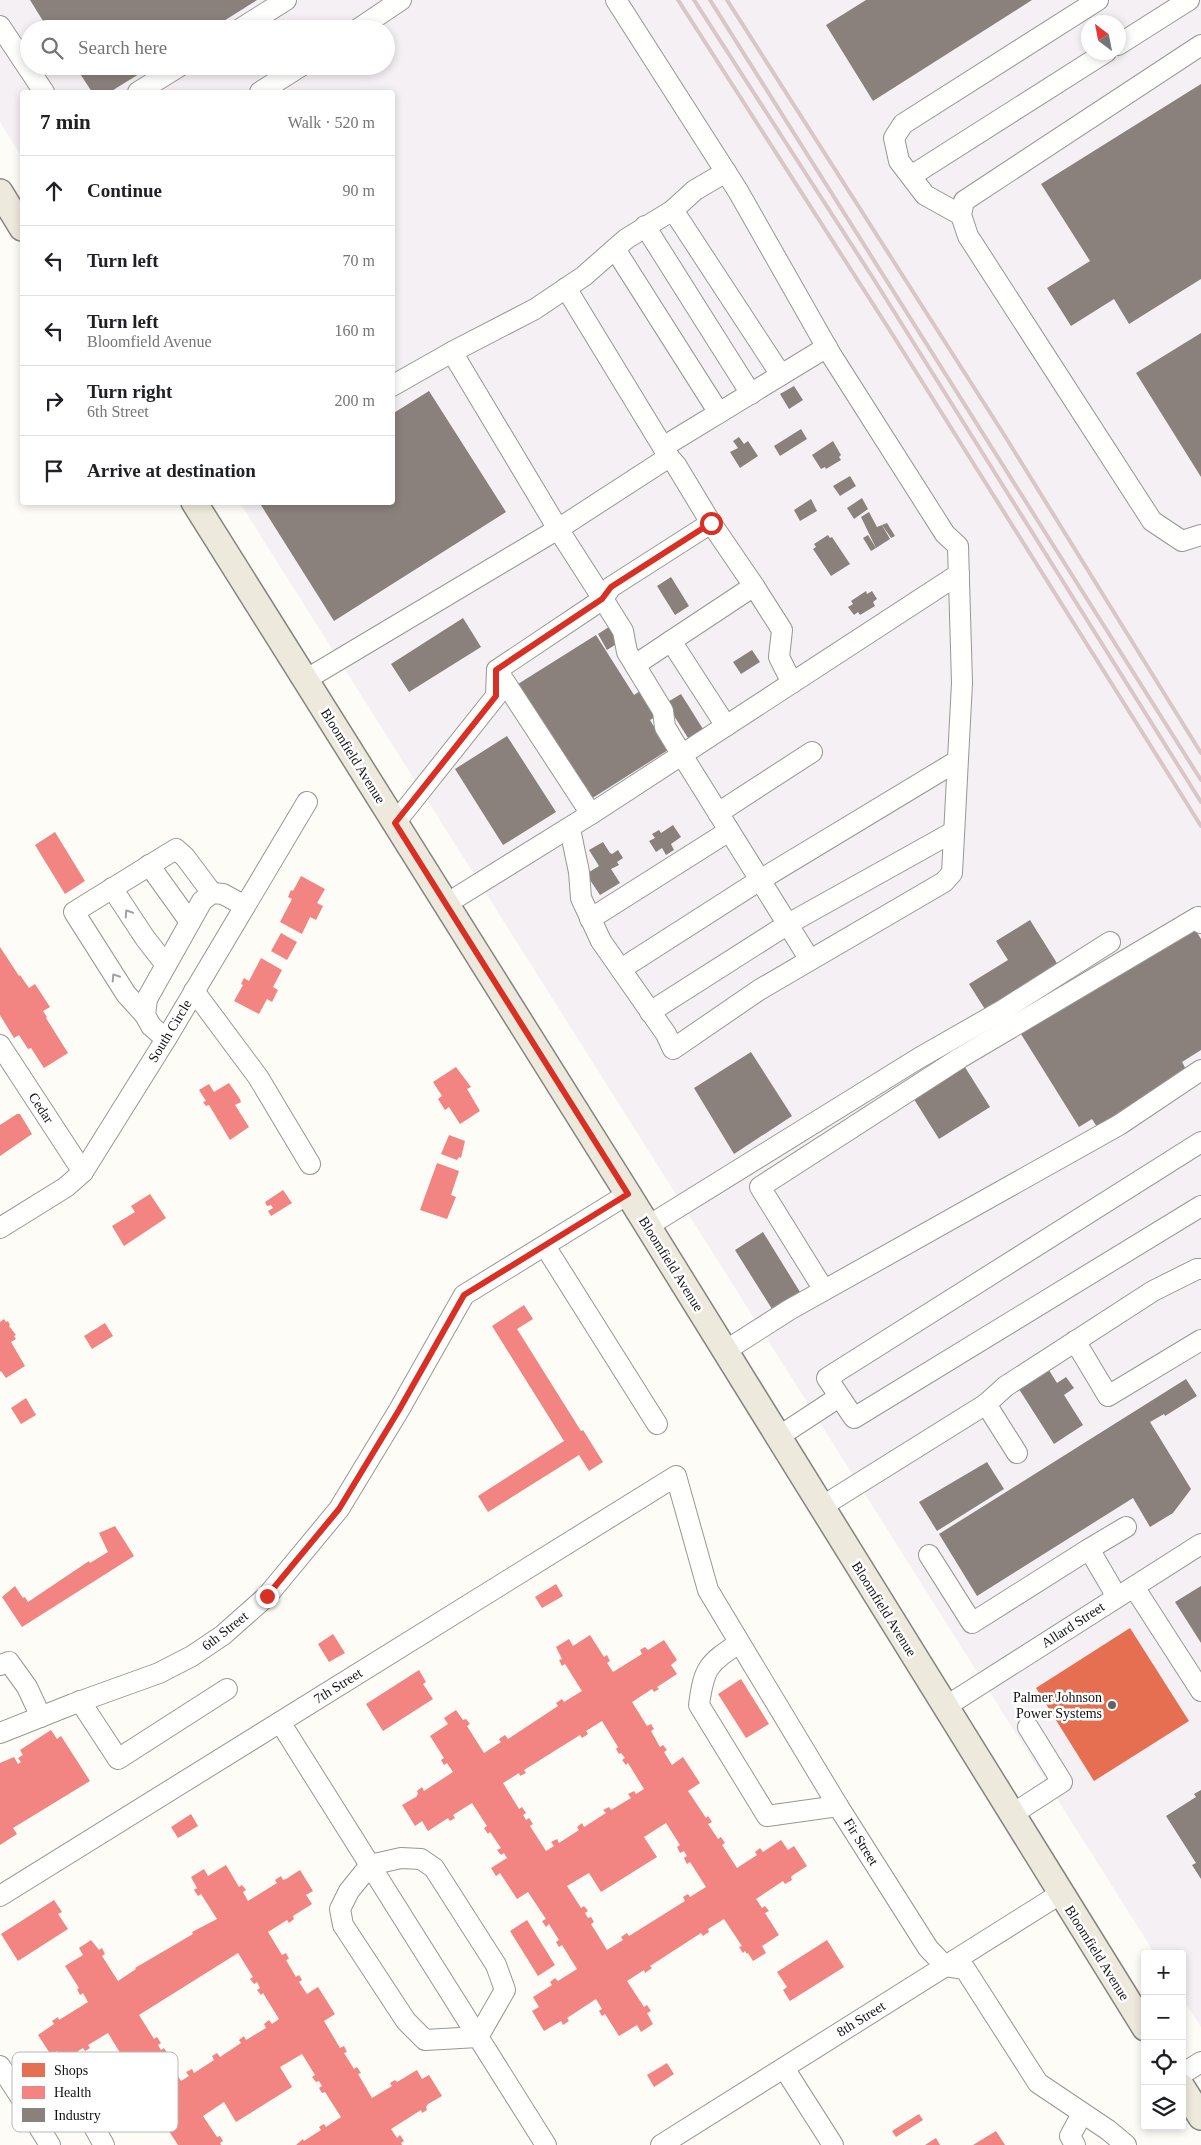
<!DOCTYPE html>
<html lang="en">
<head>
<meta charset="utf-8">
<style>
	body { margin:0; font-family:Georgia,serif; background:#f2f2f2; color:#202124 }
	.controls { position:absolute; right:15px; bottom:15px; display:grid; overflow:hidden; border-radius:5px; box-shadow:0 2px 8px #0003 }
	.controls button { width:45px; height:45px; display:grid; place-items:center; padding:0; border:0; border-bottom:1px solid #e0e0e0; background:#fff; color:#202124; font:25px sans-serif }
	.compass { position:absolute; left:1081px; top:15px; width:45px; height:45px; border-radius:50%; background:#fff; box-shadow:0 2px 8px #0003; rotate:328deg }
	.stop { position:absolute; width:15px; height:15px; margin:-11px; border:4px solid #d93025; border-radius:50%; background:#fff }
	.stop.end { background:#d93025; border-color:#fff; box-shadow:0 1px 5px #0008 }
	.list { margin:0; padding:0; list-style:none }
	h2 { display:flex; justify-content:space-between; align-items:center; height:65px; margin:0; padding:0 20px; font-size:21px }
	h2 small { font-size:16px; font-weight:400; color:#757577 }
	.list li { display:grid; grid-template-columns:32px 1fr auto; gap:15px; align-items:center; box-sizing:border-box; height:70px; padding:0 20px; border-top:1px solid #e0e0e0 }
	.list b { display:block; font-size:19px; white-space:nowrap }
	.list p { margin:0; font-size:16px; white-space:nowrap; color:#757577 }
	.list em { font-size:16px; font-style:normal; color:#757577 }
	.icon { flex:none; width:28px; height:28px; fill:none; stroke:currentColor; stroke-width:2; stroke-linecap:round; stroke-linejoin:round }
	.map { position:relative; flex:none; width:1201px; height:2145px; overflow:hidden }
	.search { position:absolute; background:#fff; box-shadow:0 2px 8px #0003; left:20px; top:20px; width:375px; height:55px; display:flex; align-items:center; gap:12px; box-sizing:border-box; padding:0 18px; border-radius:28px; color:#757577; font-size:19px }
	.panel { position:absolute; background:#fff; box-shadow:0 2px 8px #0003; left:20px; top:90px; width:375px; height:415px; border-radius:5px }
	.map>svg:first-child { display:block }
	.industrial { fill:#f5f0f3; fill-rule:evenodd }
	.shops { fill:#e76f51 }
	.health { fill:#f28482; fill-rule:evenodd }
	.industry { fill:#8a817c }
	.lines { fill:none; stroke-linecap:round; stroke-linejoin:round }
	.minor-casing { stroke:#979795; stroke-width:22 }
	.major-casing { stroke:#858482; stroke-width:28 }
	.minor { stroke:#fffffe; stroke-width:20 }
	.major { stroke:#ede9dc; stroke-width:25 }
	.rail { stroke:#d9c6c7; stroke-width:4 }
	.oneway { stroke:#a0a09f }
	.route { stroke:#d93025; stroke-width:6 }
	.poi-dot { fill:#646362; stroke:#fff; stroke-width:2 }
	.labels { text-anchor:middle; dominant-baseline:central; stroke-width:5; stroke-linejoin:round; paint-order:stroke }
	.street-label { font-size:14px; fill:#111; stroke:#fff }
	.poi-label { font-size:14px; fill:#111; stroke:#fff; text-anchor:end }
	.key { fill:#fff; stroke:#b8b8b8; stroke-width:1 }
	.key-label { font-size:14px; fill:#111 }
</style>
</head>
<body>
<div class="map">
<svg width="1201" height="2145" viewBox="0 0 1201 2145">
	<rect width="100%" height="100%" fill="#fdfcf7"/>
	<path class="industrial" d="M0,0H1201V2027L1182,1998V1954H1155L240,503L392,502V92H22V158L0,122ZM1088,22H1118V52H1088ZM29,29H386V66H29Z"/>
	<polygon class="shops" points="1130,1628 1189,1721 1094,1781 1036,1688"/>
	<g class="health">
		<polygon points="55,832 85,881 65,894 35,845"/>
		<polygon points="301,876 325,889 317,903 323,906 316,920 310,917 302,934 280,922 292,899 288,897 291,890 293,891"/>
		<polygon points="281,933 297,942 287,960 271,951"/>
		<polygon points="0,947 19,976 20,975 29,988 35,984 50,1007 43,1011 47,1017 46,1018 68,1053 44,1068 31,1048 28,1049 19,1035 14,1038 0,1015"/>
		<polygon points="261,958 282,970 273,987 278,990 272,1002 267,999 259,1014 234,1001 243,985 241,984 244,978 249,981"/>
		<polygon points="456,1067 471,1087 467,1089 480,1111 460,1124 449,1107 445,1110 438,1099 442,1096 433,1082"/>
		<polygon points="229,1083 240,1099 241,1102 235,1105 249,1127 230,1140 209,1105 206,1106 203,1102 206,1101 199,1090 209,1084 214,1092"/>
		<polygon points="17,1114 20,1114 32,1134 0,1156 0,1125"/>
		<polygon points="449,1135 465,1141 461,1158 459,1157 457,1160 441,1154"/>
		<polygon points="437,1163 459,1171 451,1195 456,1197 447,1219 420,1210"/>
		<polygon points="283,1190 292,1203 271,1216 268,1211 273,1208 271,1205 267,1206 265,1202"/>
		<polygon points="150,1194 166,1218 124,1246 112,1226 135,1212 131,1206"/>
		<polygon points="524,1305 533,1319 517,1329 581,1431 583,1430 603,1462 589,1471 579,1455 488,1512 478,1496 564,1441 492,1326"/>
		<polygon points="4,1319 6,1322 8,1321 10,1325 9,1326 16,1335 14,1336 16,1339 11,1342 25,1366 6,1378 1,1371 0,1372 0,1322"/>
		<polygon points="105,1323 113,1336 92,1349 84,1336"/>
		<polygon points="26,1398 36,1415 21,1424 11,1408"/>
		<polygon points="115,1526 134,1556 22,1627 2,1597 15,1586 23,1598 25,1597 28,1602 89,1561 90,1563 108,1552 99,1533"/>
		<polygon points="556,1584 563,1596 542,1608 535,1597"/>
		<polygon points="333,1634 345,1653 329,1662 318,1644"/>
		<path d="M590,1635L604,1657L607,1655L610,1661L607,1663L613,1672L642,1654L640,1650L645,1647L648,1650L664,1640L677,1660L671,1665L677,1674L657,1687L659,1689L654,1692L652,1689L632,1702L647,1726L651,1724L654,1729L651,1731L660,1747L663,1745L667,1750L664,1752L672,1765L683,1757L700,1783L688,1791L706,1818L708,1816L712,1822L708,1824L718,1839L721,1837L725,1843L722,1845L737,1868L757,1855L755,1852L760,1848L763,1852L781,1840L788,1850L794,1846L807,1866L793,1875L791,1877L792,1880L785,1884L783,1881L756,1899L762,1908L765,1906L769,1911L765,1913L779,1935L762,1946L766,1953L753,1961L748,1953L747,1954L745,1951L743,1953L739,1947L742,1946L724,1919L708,1929L709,1932L703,1936L701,1933L650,1966L652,1968L645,1973L644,1970L627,1981L644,2007L647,2005L651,2011L647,2013L653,2024L641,2032L637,2025L619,2036L605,2014L602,2016L599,2011L602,2009L596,1999L567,2018L569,2021L563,2025L561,2021L544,2031L532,2011L539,2007L533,1997L552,1985L550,1982L555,1978L558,1981L577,1969L562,1945L559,1947L556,1942L559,1940L549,1924L546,1927L542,1921L546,1919L528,1892L517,1899L500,1873L496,1876L491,1868L507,1858L504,1853L501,1855L497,1850L501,1848L490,1832L488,1834L484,1828L487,1826L472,1803L453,1815L455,1818L450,1821L448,1818L428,1831L422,1821L415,1826L402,1805L416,1797L418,1794L417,1791L422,1787L424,1791L453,1772L447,1763L444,1765L441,1760L444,1758L430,1736L448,1724L444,1718L456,1710L463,1720L466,1719L470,1724L467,1726L484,1753L501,1742L499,1739L505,1735L508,1739L558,1706L556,1703L562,1699L564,1702L582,1691L565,1664L562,1666L559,1660L562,1659L556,1647L569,1639L573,1646ZM602,1721L618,1747L616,1749L619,1754L621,1753L625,1758L622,1760L626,1765L628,1763L644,1789L636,1794L634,1791L628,1794L631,1798L611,1810L609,1807L603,1810L606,1813L584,1827L582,1823L577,1827L579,1830L559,1843L557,1839L551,1842L554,1846L546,1851L530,1826L533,1824L529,1818L526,1820L523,1815L526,1813L522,1807L519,1809L503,1783L519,1773L520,1776L526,1773L524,1770L580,1735L582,1738L588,1734L586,1731ZM666,1823L680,1845L677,1847L680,1853L684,1851L687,1856L684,1858L687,1864L690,1862L706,1887L690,1897L688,1894L683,1897L685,1901L629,1936L627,1933L621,1937L623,1940L607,1950L591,1924L594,1922L591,1917L588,1918L585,1913L588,1911L584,1906L581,1908L567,1886L589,1873L601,1892L657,1857L644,1837Z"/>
		<polygon points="419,1670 426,1682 423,1684 433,1699 383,1731 366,1704"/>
		<polygon points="741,1679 769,1724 746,1738 718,1694"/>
		<polygon points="51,1730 57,1739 61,1736 90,1781 13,1828 17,1834 0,1845 0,1763 14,1757 18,1764 21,1762 18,1758 23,1755 20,1750"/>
		<polygon points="191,1814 198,1826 178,1838 171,1827"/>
		<path d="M226,1865L239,1887L242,1885L246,1890L243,1892L248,1901L277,1883L275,1880L281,1876L283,1880L286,1879L300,1870L313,1891L306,1895L312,1904L293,1916L294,1919L289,1923L287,1920L268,1932L282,1955L286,1953L289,1959L286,1960L296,1977L299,1975L302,1980L299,1982L307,1994L318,1987L335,2014L324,2021L340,2048L344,2046L347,2052L344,2053L354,2069L357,2067L361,2073L358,2074L372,2098L392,2086L390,2083L395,2080L397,2082L417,2070L422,2079L429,2075L442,2096L428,2104L426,2107L427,2110L422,2113L421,2110L391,2129L397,2138L400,2135L404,2141L401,2143L402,2145H296L303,2139L304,2141L321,2130L319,2127L324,2124L326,2127L341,2117L325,2092L322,2093L319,2088L322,2086L319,2081L316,2082L312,2077L315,2075L302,2054L280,2067L292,2087L236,2122L224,2102L203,2116L217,2137L220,2136L223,2141L220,2143L221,2145H178L163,2122L152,2129L137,2105L132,2108L126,2098L142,2088L139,2082L136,2084L133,2079L136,2077L126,2061L123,2063L119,2058L122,2056L108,2033L88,2045L90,2048L85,2051L83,2048L63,2061L57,2051L51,2055L38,2035L54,2024L52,2021L58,2017L59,2020L88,2002L83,1993L80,1995L77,1989L79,1988L65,1966L83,1955L79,1948L91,1940L99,1950L102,1948L105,1954L102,1956L118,1981L136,1969L135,1968L193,1934L192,1932L217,1919L201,1894L198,1896L194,1890L197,1888L191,1877L204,1869L208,1876ZM238,1953L253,1977L250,1979L254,1984L257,1982L260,1988L257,1990L261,1995L263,1993L279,2019L272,2024L269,2020L264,2024L266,2028L246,2040L244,2036L239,2040L241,2043L220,2057L217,2053L212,2056L214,2060L194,2073L192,2069L186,2072L189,2076L181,2081L165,2056L168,2054L164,2048L161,2050L158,2045L161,2043L157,2037L154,2039L139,2015Z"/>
		<polygon points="54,1900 62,1912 58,1914 68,1929 18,1961 1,1934"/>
		<polygon points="527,1920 555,1965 538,1976 510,1931"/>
		<polygon points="827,1940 844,1967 790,2001 783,1990 787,1987 777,1972"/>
		<polygon points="667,2063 674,2074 654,2087 647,2075"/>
		<polygon points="919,2114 923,2120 896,2137 892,2131"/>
		<polygon points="996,2131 1005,2145 973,2145"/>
		<polygon points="936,2138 940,2145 925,2145"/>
	</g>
	<g class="industry">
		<polygon points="30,0 257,0 211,29 48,29"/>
		<polygon points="866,0 1032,0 873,101 826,25"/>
		<polygon points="75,66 152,66 110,92 92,92"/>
		<polygon points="1201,84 1201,279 1129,324 1114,299 1071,326 1047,288 1090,261 1041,184"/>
		<polygon points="1201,333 1201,477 1136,373"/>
		<polygon points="794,386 803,400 789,409 780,394"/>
		<polygon points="429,391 506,512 334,621 259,502 392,502 392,414"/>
		<polygon points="801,429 807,439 780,456 774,446"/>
		<polygon points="739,437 744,444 748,441 758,456 740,468 730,452 738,448 733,441"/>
		<polygon points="833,441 841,455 839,457 841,460 826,469 825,467 821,469 812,455"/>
		<polygon points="850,476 856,486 840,496 833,486"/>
		<polygon points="862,498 868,509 854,519 847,508"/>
		<polygon points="811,499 817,511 800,521 794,510"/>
		<polygon points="869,512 877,527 882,525 890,539 876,548 861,517"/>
		<polygon points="887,523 895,536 891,538 882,525"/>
		<polygon points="828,535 830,538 832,537 850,564 831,576 813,549 816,547 814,544"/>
		<polygon points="868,535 876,548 871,551 863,538"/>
		<polygon points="671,577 689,606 675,615 657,586"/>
		<polygon points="866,591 867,594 872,591 877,599 873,602 875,606 860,615 858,612 854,615 848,607 853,604 851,601"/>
		<polygon points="463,618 481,647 409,692 391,664"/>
		<polygon points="612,625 621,641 607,650 598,634"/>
		<polygon points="596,635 634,695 646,687 662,713 650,720 668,750 591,799 518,684"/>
		<polygon points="752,650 760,662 741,674 733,662"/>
		<polygon points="681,694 703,729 688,738 666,703"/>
		<polygon points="507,736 556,812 503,845 455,769"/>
		<polygon points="673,825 681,837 671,844 674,850 666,855 662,848 656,852 649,841 655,838 652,834 659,830 661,833"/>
		<polygon points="603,842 610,853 612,854 618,850 623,858 617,862 619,865 611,869 620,883 600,895 586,874 599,866 589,850"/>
		<polygon points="1030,920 1060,968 988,1014 969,984 1008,960 996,941"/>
		<polygon points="1193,926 1201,939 1201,1050 1182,1062 1188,1073 1097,1127 1092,1119 1079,1127 1021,1034"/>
		<polygon points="751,1052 792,1116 734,1154 694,1088"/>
		<polygon points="963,1064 990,1107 939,1139 912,1096"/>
		<polygon points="763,1232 800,1292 772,1309 735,1250"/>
		<polygon points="1047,1367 1057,1383 1066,1377 1074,1388 1064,1395 1083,1425 1054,1444 1017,1386"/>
		<polygon points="1186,1379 1197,1396 1165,1416 1164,1414 1150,1422 1191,1489 1173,1513 1150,1527 1133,1498 977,1596 939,1534"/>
		<polygon points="987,1462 1004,1489 937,1531 919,1502"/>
		<polygon points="1201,1586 1201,1643 1175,1602"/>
		<polygon points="1201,1790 1201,1879 1192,1865 1196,1863 1166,1816 1196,1797 1194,1794"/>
	</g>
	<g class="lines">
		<g class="minor-casing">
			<g id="minor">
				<polyline points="0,26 44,92"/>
				<polyline points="240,29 286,0"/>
				<polyline points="358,29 401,0"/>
				<polyline points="1118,45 1189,0"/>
				<polyline points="1201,45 964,201 961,215 968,236 1152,521 1182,541 1201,535"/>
				<polyline points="138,92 180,66"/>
				<polyline points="260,92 301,66"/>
				<polyline points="911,176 1106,52"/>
				<polyline points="673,210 781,375"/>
				<polyline points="961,215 925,195 899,161 894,138 903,124 1098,0"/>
				<polyline points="645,226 751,394"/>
				<polyline points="615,249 719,413"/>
				<polyline points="566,288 669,457"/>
				<polyline points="452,352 535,309 584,276 626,239 673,210 695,190 726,172"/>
				<polyline points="663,447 827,347"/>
				<polyline points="754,586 711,523 611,587 603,599 623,631 627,652 663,711 665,727 682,755 810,960"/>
				<polyline points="671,641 754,586 782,630 779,657 792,683"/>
				<polyline points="635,665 671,641 726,726"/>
				<polyline points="305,680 558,529 452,352 392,386"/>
				<polyline points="718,813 812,752"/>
				<polyline points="591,814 959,574"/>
				<polyline points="395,823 496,696 497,670 603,599 558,529 669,457 676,465 711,523"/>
				<polyline points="570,829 579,872 581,898 601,941 666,1034 673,1049 759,990 944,882 952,873 962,683 958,546 945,534 830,353 738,191 616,0"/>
				<polyline points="149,865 190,922"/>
				<polyline points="112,888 145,938 166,965"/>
				<polyline points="446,904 591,814 497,670"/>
				<polyline points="590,919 729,831"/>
				<polyline points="621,969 760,880 957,761"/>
				<polyline points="194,991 258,1077 310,1164"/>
				<polyline points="650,1012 788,924 953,832"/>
				<polyline points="145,1015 126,994 74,912 176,849 185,857 212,893"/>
				<polyline points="166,1039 151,1026 145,1015 147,999 202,901 212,893 223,894 245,906"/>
				<polyline points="0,1045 83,1172"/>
				<polyline points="1201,1142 827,1378 854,1418 1201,1206"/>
				<polyline points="648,1226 919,1058 1003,1010 1110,942"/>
				<polyline points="0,1228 66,1187 83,1172 166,1039 307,802"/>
				<polyline points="545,1246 657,1424"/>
				<polyline points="824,1290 760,1187 960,1058 1198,917 1201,923"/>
				<polyline points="1075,1341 1108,1396 1201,1340"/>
				<polyline points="725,1351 789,1310 1119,1125 1201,1070"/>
				<polyline points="986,1404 1006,1386 1153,1291 1197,1269 1201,1269"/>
				<polyline points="778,1437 839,1397"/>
				<polyline points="821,1507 986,1404 1017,1453"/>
				<polyline points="1089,1549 1126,1527"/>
				<polyline points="929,1555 972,1623 1089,1549 1117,1597"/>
				<polyline points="1134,1587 1201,1691"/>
				<path d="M739,1643C708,1664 704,1667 699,1705L767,1816L838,1806"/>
				<polyline points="0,1665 9,1662 27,1687 41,1717"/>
				<polyline points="80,1701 118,1759 227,1689"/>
				<polyline points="945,1707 1201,1544"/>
				<polyline points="280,1722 546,2145"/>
				<polyline points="0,1733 73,1704 159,1673 192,1656 223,1635 267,1596 339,1509 399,1410 464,1295 628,1194"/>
				<polyline points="1011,1815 1062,1782 1028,1727"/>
				<polygon points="401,1858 421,1859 434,1868 496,1965 505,1990 478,2037 425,2040 406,2021 343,1925 340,1909 349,1891 370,1865"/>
				<polyline points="0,1896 676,1476 708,1590 838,1806 928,1948 945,1966 965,1969 1038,2083 1108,2130 1126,2145"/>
				<polyline points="0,2066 16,2090 30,2085 70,2089 78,2098 104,2145"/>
				<polyline points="784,2068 833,2145"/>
				<polyline points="1182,2074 1201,2062"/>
				<polyline points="16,2090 50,2145"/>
				<polyline points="661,2145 1060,1894"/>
				<polyline points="1075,2145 1070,2136 1082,2114"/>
			</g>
		</g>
		<g class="major-casing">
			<g id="major">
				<polyline points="0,192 22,228"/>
				<polyline points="194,502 628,1194 1145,2028"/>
				<polyline points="1182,2087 1201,2117"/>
			</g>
		</g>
		<use href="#minor" class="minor"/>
		<use href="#major" class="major"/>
		<g class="rail">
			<polyline points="678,0 889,329 1201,826"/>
			<polyline points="694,0 873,278 1201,802"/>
			<polyline points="710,0 1201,780"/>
			<polyline points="727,0 1003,433 1201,753"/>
		</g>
	</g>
	<defs><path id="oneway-chevron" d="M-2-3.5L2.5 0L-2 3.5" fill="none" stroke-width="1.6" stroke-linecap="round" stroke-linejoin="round" transform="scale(1.25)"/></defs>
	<g class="oneway">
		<use href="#oneway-chevron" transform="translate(128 913) rotate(-123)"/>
		<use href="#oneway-chevron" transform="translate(115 977) rotate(-123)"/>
	</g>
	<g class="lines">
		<polyline class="route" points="267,1596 339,1509 399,1410 464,1295 628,1194 395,823 496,696 496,670 602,599 611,587 711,523"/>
	</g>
	<circle class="poi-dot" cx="1112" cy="1705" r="5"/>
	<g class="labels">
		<g class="street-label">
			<text transform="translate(353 756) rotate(58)">Bloomfield Avenue</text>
			<text transform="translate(170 1031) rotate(-59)">South Circle</text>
			<text transform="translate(41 1108) rotate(57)">Cedar</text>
			<text transform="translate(671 1264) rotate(58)">Bloomfield Avenue</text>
			<text transform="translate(884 1609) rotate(58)">Bloomfield Avenue</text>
			<text transform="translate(1073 1625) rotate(-33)">Allard Street</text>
			<text transform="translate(225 1631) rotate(-38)">6th Street</text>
			<text transform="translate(338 1686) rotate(-32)">7th Street</text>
			<text transform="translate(861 1842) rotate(58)">Fir Street</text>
			<text transform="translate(1097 1953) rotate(58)">Bloomfield Avenue</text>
			<text transform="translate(861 2019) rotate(-32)">8th Street</text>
		</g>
		<g class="poi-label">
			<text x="1102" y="1697">Palmer Johnson<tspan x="1102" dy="16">Power Systems</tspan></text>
		</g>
	</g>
	<rect x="12" y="2052" width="166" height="80" rx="8" class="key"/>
	<rect x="22" y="2063" width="23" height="14" fill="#e76f51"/>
	<rect x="22" y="2086" width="23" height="13" fill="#f28482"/>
	<rect x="22" y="2108" width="23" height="14" fill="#8a817c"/>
	<g class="key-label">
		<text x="54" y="2075">Shops</text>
		<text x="54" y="2097">Health</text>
		<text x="54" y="2120">Industry</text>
	</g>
</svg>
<div class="controls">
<button>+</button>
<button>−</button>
<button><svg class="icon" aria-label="locate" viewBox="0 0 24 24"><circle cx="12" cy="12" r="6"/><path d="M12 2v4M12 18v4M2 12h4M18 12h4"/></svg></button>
<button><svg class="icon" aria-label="layers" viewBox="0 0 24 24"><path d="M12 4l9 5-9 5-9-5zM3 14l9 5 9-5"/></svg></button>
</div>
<svg class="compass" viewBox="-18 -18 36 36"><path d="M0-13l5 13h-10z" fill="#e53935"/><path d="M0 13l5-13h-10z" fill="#757577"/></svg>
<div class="stop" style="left:711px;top:523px"></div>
<div class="stop end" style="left:267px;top:1596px"></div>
<div class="search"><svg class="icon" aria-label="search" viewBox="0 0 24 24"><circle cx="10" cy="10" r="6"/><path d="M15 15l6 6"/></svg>Search here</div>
<section class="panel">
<h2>7 min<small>Walk · 520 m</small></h2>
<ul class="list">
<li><svg class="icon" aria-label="ahead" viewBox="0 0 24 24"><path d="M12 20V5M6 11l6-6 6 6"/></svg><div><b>Continue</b></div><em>90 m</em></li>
<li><svg class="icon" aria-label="left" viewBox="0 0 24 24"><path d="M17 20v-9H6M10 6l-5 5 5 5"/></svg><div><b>Turn left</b></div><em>70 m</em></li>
<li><svg class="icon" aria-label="left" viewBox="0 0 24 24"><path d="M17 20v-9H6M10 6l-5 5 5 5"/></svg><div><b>Turn left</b><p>Bloomfield Avenue</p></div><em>160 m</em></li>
<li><svg class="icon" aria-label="right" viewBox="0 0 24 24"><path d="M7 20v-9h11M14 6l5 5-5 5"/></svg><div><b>Turn right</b><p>6th Street</p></div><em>200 m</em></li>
<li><svg class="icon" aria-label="arrive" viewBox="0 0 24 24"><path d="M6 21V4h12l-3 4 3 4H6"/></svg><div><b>Arrive at destination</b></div></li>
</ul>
</section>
</div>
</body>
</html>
